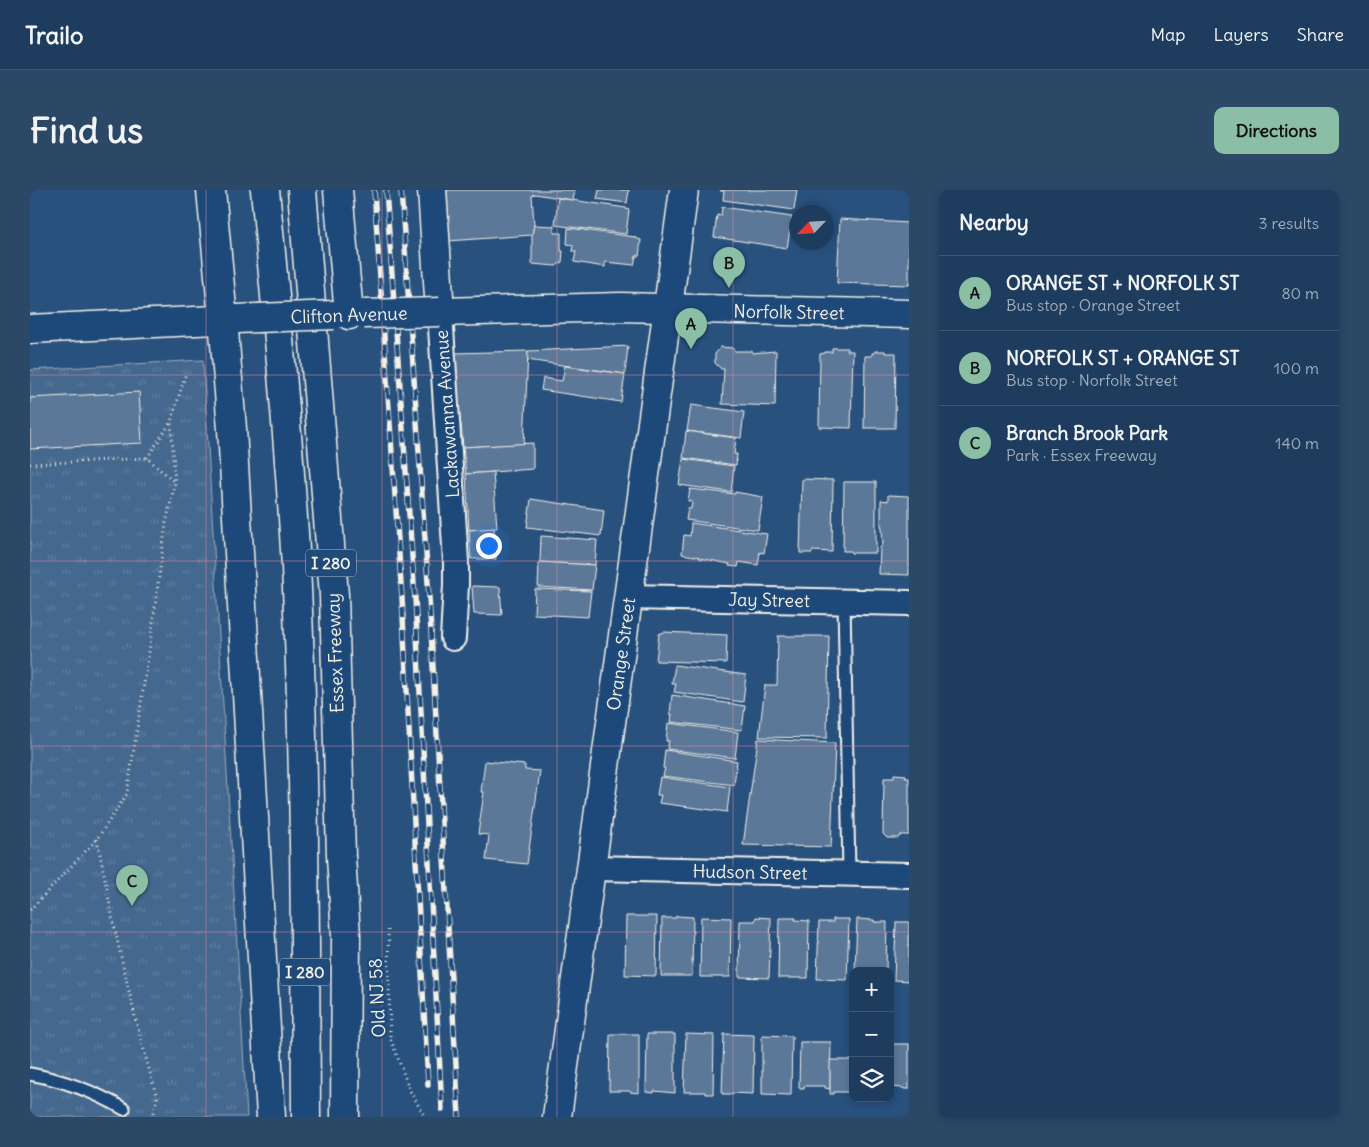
<!DOCTYPE html>
<html lang="en">
<head>
<meta charset="utf-8">
<style>
	body { margin:0; font-family:Delius,sans-serif; background:#2b4867; color:#f1f3f6 }
	.controls { position:absolute; right:15px; bottom:15px; display:grid; overflow:hidden; border-radius:10px; box-shadow:0 2px 8px #0003 }
	.controls button { width:45px; height:45px; display:grid; place-items:center; padding:0; border:0; border-bottom:1px solid #3c5673; background:#1e3d5e; color:#f1f3f6; font:25px sans-serif }
	.compass { position:absolute; left:759px; top:15px; width:45px; height:45px; border-radius:50%; background:#1e3d5e; box-shadow:0 2px 8px #0003; rotate:245deg }
	.you { position:absolute; left:458px; top:355px; width:18px; height:18px; margin:-12px; border:4px solid #fff; border-radius:50%; background:#1a73e8; box-shadow:0 0 0 8px #1a73e833 }
	.badge { display:grid; place-items:center; width:32px; height:32px; border-radius:50%; background:#8abfa5; color:#111; font-size:16px; font-weight:700 }
	.pin { position:absolute; translate:-50% -41px; filter:drop-shadow(0 1px 2px #0008) }
	.pin::after { content:''; position:absolute; top:26px; width:18px; height:15px; background:inherit; clip-path:polygon(0 0,100% 0,50% 100%) }
	.list { margin:0; padding:0; list-style:none }
	h2 { display:flex; justify-content:space-between; align-items:center; height:65px; margin:0; padding:0 20px; font-size:21px }
	h2 small { font-size:16px; font-weight:400; color:#a1aebc }
	.list li { display:grid; grid-template-columns:32px 1fr auto; gap:15px; align-items:center; box-sizing:border-box; height:75px; padding:0 20px; border-top:1px solid #3c5673 }
	.list b { display:block; font-size:19px; white-space:nowrap }
	.list p { margin:0; font-size:16px; white-space:nowrap; color:#a1aebc }
	.list em { font-size:16px; font-style:normal; color:#a1aebc }
	.icon { flex:none; width:28px; height:28px; fill:none; stroke:currentColor; stroke-width:2; stroke-linecap:round; stroke-linejoin:round }
	.map { position:relative; flex:none; width:879px; height:927px; overflow:hidden; border-radius:10px }
	header { display:flex; align-items:center; gap:30px; box-sizing:border-box; height:70px; padding:0 25px; background:#1e3d5e; border-bottom:1px solid #3c5673 }
	header strong { font-size:24px }
	nav { display:flex; gap:28px; margin-inline-start:auto; font-size:18px }
	.intro { display:flex; align-items:center; justify-content:space-between; box-sizing:border-box; height:120px; padding:0 30px }
	h1 { margin:0; font-size:35px }
	.button { padding:12px 22px; border-radius:10px; background:#8abfa5; color:#111; font-size:18px; font-weight:700 }
	main { display:flex; gap:30px; padding:0 30px }
	aside { flex:1; background:#1e3d5e; border-radius:10px; box-shadow:0 2px 8px #0003 }
	.map>svg:first-child { display:block }
	.park { fill:url(#park-tufts); stroke:#9cacbb }
	.building { fill:#5b7899; stroke:#f4f1e8 }
	.lines { fill:none; stroke-linecap:round; stroke-linejoin:round }
	.lane-casing { stroke:#f4f1e8; stroke-width:15 }
	.street-casing { stroke:#f4f1e8; stroke-width:28 }
	.secondary-casing { stroke:#f4f1e8; stroke-width:31 }
	.highway-casing { stroke:#f4f1e8; stroke-width:31 }
	.path { stroke:#f4f1e8; stroke-width:3; stroke-dasharray:1 4; stroke-linecap:butt }
	.lane { stroke:#1f4a7a; stroke-width:11 }
	.street { stroke:#1f4a7a; stroke-width:24 }
	.secondary { stroke:#1f4a7a; stroke-width:28 }
	.highway { stroke:#1f4a7a; stroke-width:28 }
	.rail-casing { stroke:#f4f1e8; stroke-width:5.5 }
	.rail { stroke:#1f4a7a; stroke-width:4; stroke-dasharray:11; stroke-linecap:butt }
	.secondary-bridge-casing { stroke:#f4f1e8; stroke-width:31; stroke-linecap:butt }
	.secondary-bridge { stroke:#1f4a7a; stroke-width:28 }
	.grid { fill:none; stroke:#db84a2; stroke-width:1; stroke-opacity:0.55 }
	.labels { text-anchor:middle; dominant-baseline:central; stroke-width:5; stroke-linejoin:round; paint-order:stroke }
	.shield { fill:#1f4a7a; stroke:#b4bfc7; stroke-width:1 }
	.shield-label { font-size:16px; font-weight:bold; fill:#f4f1e8 }
	.street-label { font-size:18px; fill:#f4f1e8; stroke:#1f4a7a }
</style>
</head>
<body>
<header>
<strong>Trailo</strong>
<nav><a>Map</a><a>Layers</a><a>Share</a></nav>
</header>
<div class="intro"><h1>Find us</h1><a class="button">Directions</a></div>
<main>
<div class="map">
<svg width="879" height="927" viewBox="0 0 879 927">
	<defs>
		<pattern id="park-tufts" width="24" height="20" patternUnits="userSpaceOnUse" patternTransform="scale(1.25)"><rect width="24" height="20" fill="#45688e"/><path d="M3 7l-1-3M5 7V3M7 7l1-3M15 17l-1-3M17 17v-4M19 17l1-3" fill="none" stroke="#607e9e"/></pattern>
	</defs>
	<rect width="100%" height="100%" fill="#28517e"/>
	<filter id="ink" filterUnits="userSpaceOnUse"><feTurbulence type="fractalNoise" baseFrequency=".02" numOctaves="2"/><feDisplacementMap in="SourceGraphic" scale="10" xChannelSelector="R" yChannelSelector="G"/><feConvolveMatrix kernelMatrix="1 2 1 2 8 2 1 2 1" color-interpolation-filters="sRGB"/></filter>
	<g filter="url(#ink)">
		<polygon class="park" points="173,170 217,927 0,927 0,180"/>
		<g class="building">
			<polygon points="415,0 545,0 543,10 505,4 502,5 504,35 502,45 418,51"/>
			<polygon points="569,0 599,0 597,13 567,9"/>
			<polygon points="691,0 767,0 764,20 693,10 694,1 690,1"/>
			<polygon points="528,8 596,18 596,19 599,20 596,44 525,35"/>
			<polygon points="692,17 762,27 757,58 684,47 687,25 691,26"/>
			<polygon points="810,29 879,33 879,95 807,93"/>
			<polygon points="504,35 524,36 524,43 531,43 531,61 533,61 532,72 526,76 502,74 502,45"/>
			<polygon points="538,38 605,47 605,48 611,50 609,66 606,66 604,75 575,72 575,77 544,72 546,61 542,61 543,55 537,54"/>
			<polygon points="598,156 595,184 497,170 498,161"/>
			<polygon points="691,157 702,158 705,161 722,161 722,163 746,161 745,216 692,214 694,179 691,179 685,173 685,164"/>
			<polygon points="802,158 817,158 817,161 823,161 821,238 789,237 790,164 795,163 795,162 802,162"/>
			<polygon points="498,161 494,254 433,257 431,234 428,234 425,163"/>
			<polygon points="845,161 855,161 855,163 866,163 865,238 834,238 835,166 842,166 842,163 844,163"/>
			<polygon points="535,176 595,184 591,212 511,200 513,188 532,191"/>
			<polygon points="109,202 112,253 0,259 0,208"/>
			<polygon points="661,215 714,222 711,248 657,241"/>
			<polygon points="656,241 706,248 704,264 707,264 706,275 653,268"/>
			<polygon points="503,253 503,279 436,284 433,257"/>
			<polygon points="653,269 704,276 701,302 649,295"/>
			<polygon points="463,282 467,338 439,340 436,284"/>
			<polygon points="772,289 803,290 802,362 782,361 782,363 770,363"/>
			<polygon points="814,292 846,292 846,363 821,363 821,361 813,361"/>
			<polygon points="660,299 705,304 705,302 733,307 728,340 656,330 658,318 661,319 662,311 658,311"/>
			<polygon points="858,305 878,306 879,311 879,385 849,384 850,358 853,354 852,338 851,335 851,310 858,311"/>
			<polygon points="501,309 574,320 571,346 497,337"/>
			<polygon points="661,333 737,344 734,363 730,362 728,375 709,372 708,377 699,376 700,374 669,368 670,367 652,364 654,345 660,346"/>
			<polygon points="464,338 466,369 441,369 439,340"/>
			<polygon points="511,346 567,350 565,375 510,372"/>
			<polygon points="509,372 565,375 562,400 508,397"/>
			<polygon points="442,396 470,397 472,425 444,424"/>
			<polygon points="505,399 561,401 558,427 504,424"/>
			<polygon points="634,442 697,445 696,473 626,471 629,444"/>
			<polygon points="748,446 799,446 797,548 729,547 735,495 747,495"/>
			<polygon points="645,475 716,485 713,512 644,502 646,494 642,494"/>
			<polygon points="642,505 715,516 712,540 641,532 642,524 640,524"/>
			<polygon points="638,533 708,542 705,568 637,559 639,551 636,551"/>
			<polygon points="728,549 805,553 801,657 713,655"/>
			<polygon points="635,560 707,571 704,595 633,586 635,578 633,578"/>
			<polygon points="455,571 495,575 495,580 510,581 497,674 456,670 459,645 448,644 454,602 451,602"/>
			<polygon points="864,584 876,585 875,588 879,588 879,645 871,645 868,648 857,648 853,644 854,588 864,588"/>
			<polygon points="630,587 700,597 697,622 629,613 631,605 627,605"/>
			<polygon points="596,726 627,726 626,786 595,785"/>
			<polygon points="646,726 663,727 662,786 631,786 632,728 646,728"/>
			<polygon points="671,727 701,728 700,787 670,787"/>
			<polygon points="726,727 741,728 739,788 709,787 710,731 725,731"/>
			<polygon points="749,728 766,728 765,730 779,731 778,788 748,788"/>
			<polygon points="803,729 819,729 817,790 787,789 789,732 803,732"/>
			<polygon points="827,729 844,730 844,732 857,732 856,781 825,781"/>
			<polygon points="866,732 879,732 879,791 864,790"/>
			<polygon points="580,844 609,844 609,903 600,902 599,901 579,901"/>
			<polygon points="617,844 645,844 645,903 624,901 624,903 616,902"/>
			<polygon points="656,844 684,845 683,904 675,904 675,902 654,902"/>
			<polygon points="694,844 724,845 723,904 702,903 702,904 692,904"/>
			<polygon points="732,845 762,846 761,905 732,904"/>
			<polygon points="770,852 801,852 800,899 795,898 795,896 774,896 774,898 769,898"/>
			<polygon points="860,854 879,854 879,899 874,899 874,898 860,897"/>
			<polygon points="800,870 823,870 823,904 822,902 804,902 804,904 800,904"/>
		</g>
		<g class="lines">
			<g class="lane-casing">
				<g id="lane">
					<polyline points="814,411 819,684"/>
					<path d="M0,884C33,890 65,902 94,919"/>
				</g>
			</g>
			<g class="street-casing">
				<g id="street">
					<polyline points="410,122 426,372 426,395 423,448"/>
					<polyline points="599,407 879,413"/>
					<polyline points="562,678 879,685"/>
				</g>
			</g>
			<g class="secondary-casing">
				<g id="secondary">
					<polyline points="181,0 193,129"/>
					<polyline points="402,0 410,122 590,117 879,124"/>
					<polyline points="0,139 228,128"/>
					<polyline points="527,927 654,0"/>
				</g>
			</g>
			<g class="highway-casing">
				<g id="highway">
					<path d="M235,0C247,125 259,251 266,377C275,560 275,744 276,927"/>
					<polyline points="272,0 304,405 311,666 316,746 315,927"/>
					<polyline points="308,0 319,125"/>
					<polyline points="193,129 202,239 241,927"/>
				</g>
			</g>
			<g class="path">
				<polyline points="117,268 141,232"/>
				<polyline points="0,274 117,268 145,292"/>
				<polyline points="67,649 86,745 106,831 127,908 123,927"/>
				<polyline points="0,720 67,649 97,604 120,455 136,333 145,293 141,232 156,183"/>
				<polyline points="358,740 360,847 380,901 395,927"/>
			</g>
			<use href="#lane" class="lane"/>
			<use href="#street" class="street"/>
			<use href="#secondary" class="secondary"/>
			<use href="#highway" class="highway"/>
			<g class="rail-casing">
				<g id="rail">
					<polyline points="344,0 372,408 398,895"/>
					<polyline points="356,0 385,408 412,919"/>
					<polyline points="371,0 399,407 429,927"/>
				</g>
			</g>
			<use href="#rail" class="rail"/>
			<g class="secondary-bridge-casing">
				<g id="secondary-bridge">
					<polyline points="334,124 410,122"/>
					<polyline points="228,128 304,125"/>
				</g>
			</g>
			<use href="#secondary-bridge" class="secondary-bridge"/>
		</g>
	</g>
	<path class="grid" d="M176,0V927M352,0V927M527,0V927M703,0V927M0,185H879M0,371H879M0,556H879M0,742H879"/>
	<g class="labels">
		<g class="shield">
			<rect x="276" y="359.5" width="50" height="27" rx="4"/>
			<rect x="250" y="768.5" width="50" height="27" rx="4"/>
		</g>
		<g class="shield-label">
			<text x="301" y="373">I 280</text>
			<text x="275" y="782">I 280</text>
		</g>
		<g class="street-label">
			<text transform="translate(759 122) rotate(1)">Norfolk Street</text>
			<text transform="translate(319 125) rotate(-2)">Clifton Avenue</text>
			<text transform="translate(417 224) rotate(-94)">Lackawanna Avenue</text>
			<text transform="translate(739 410) rotate(1)">Jay Street</text>
			<text transform="translate(305 463) rotate(-92)">Essex Freeway</text>
			<text transform="translate(591 464) rotate(-82)">Orange Street</text>
			<text transform="translate(720 682) rotate(1)">Hudson Street</text>
			<text transform="translate(347 808) rotate(-93)">Old NJ 58</text>
		</g>
	</g>
</svg>
<div class="controls">
<button>+</button>
<button>−</button>
<button><svg class="icon" aria-label="layers" viewBox="0 0 24 24"><path d="M12 4l9 5-9 5-9-5zM3 14l9 5 9-5"/></svg></button>
</div>
<svg class="compass" viewBox="-18 -18 36 36"><path d="M0-13l5 13h-10z" fill="#e53935"/><path d="M0 13l5-13h-10z" fill="#a1aebc"/></svg>
<div class="you"></div>
<div class="pin badge" style="left:661px;top:159px">A</div>
<div class="pin badge" style="left:699px;top:98px">B</div>
<div class="pin badge" style="left:102px;top:716px">C</div>
</div>
<aside>
<h2>Nearby<small>3 results</small></h2>
<ul class="list">
<li><span class="badge">A</span><div><b>ORANGE ST + NORFOLK ST</b><p>Bus stop · Orange Street</p></div><em>80 m</em></li>
<li><span class="badge">B</span><div><b>NORFOLK ST + ORANGE ST</b><p>Bus stop · Norfolk Street</p></div><em>100 m</em></li>
<li><span class="badge">C</span><div><b>Branch Brook Park</b><p>Park · Essex Freeway</p></div><em>140 m</em></li>
</ul>
</aside>
</main>
</body>
</html>
